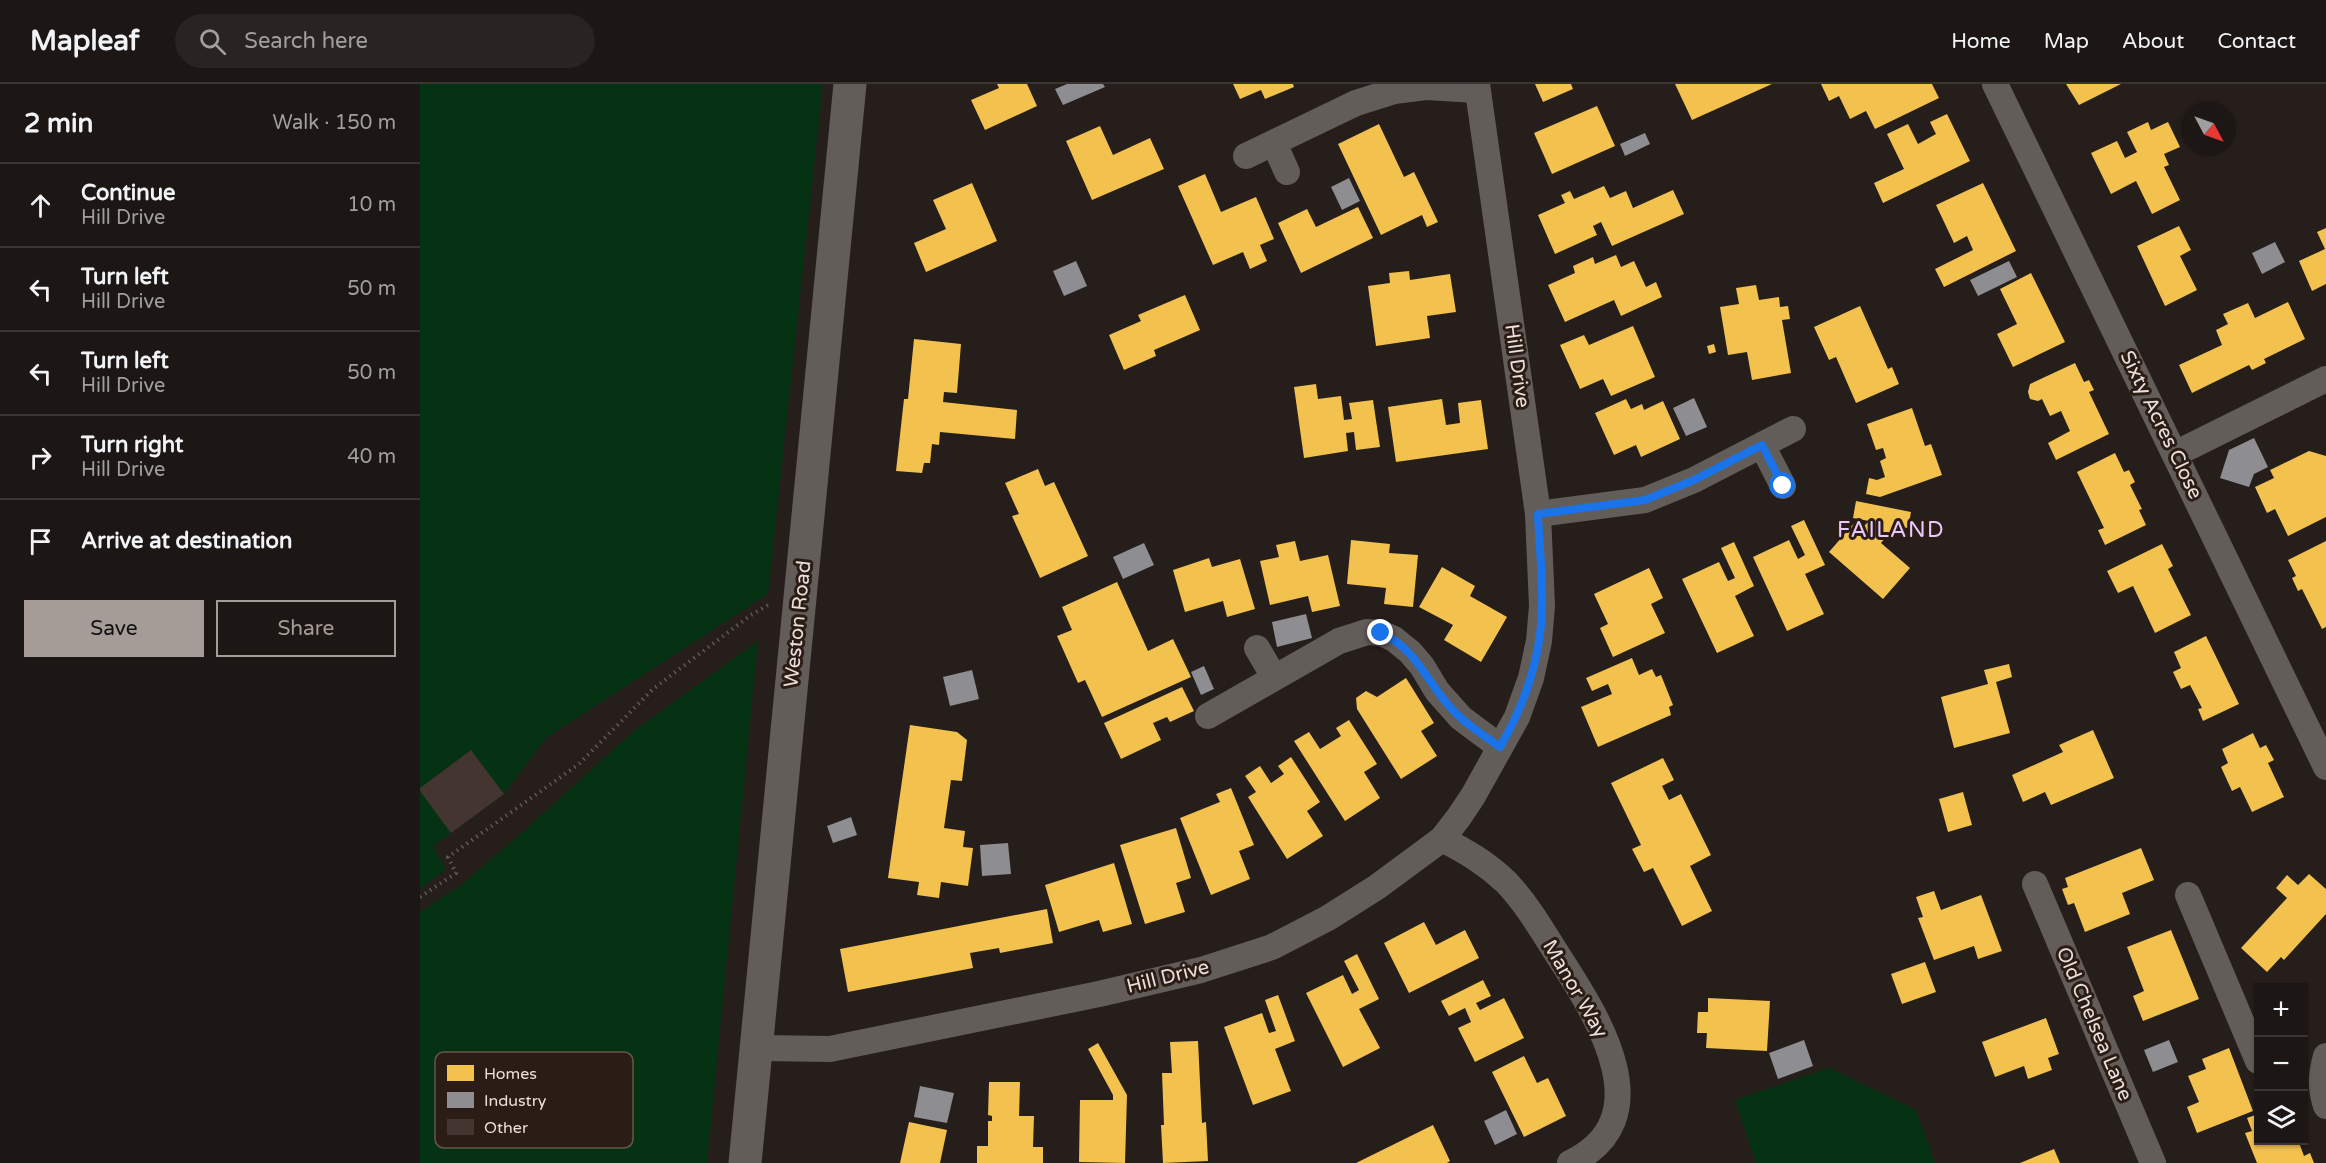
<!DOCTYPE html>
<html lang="en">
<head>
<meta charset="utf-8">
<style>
	body { margin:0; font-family:"Varela Round",sans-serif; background:#292322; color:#f1f3f6 }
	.controls { position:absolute; right:18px; bottom:18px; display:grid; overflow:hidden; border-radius:0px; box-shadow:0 2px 4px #0004 }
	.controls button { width:54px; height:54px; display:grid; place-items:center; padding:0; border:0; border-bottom:2px solid #3a3534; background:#1c1614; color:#f1f3f6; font:30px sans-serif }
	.compass { position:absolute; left:1762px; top:18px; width:54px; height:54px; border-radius:50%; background:#1c1614; box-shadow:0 2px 4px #0004; rotate:131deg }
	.stop { position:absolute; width:18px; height:18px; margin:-14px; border:4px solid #1a73e8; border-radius:50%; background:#fff }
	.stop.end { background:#1a73e8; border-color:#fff; box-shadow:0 2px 6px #0008 }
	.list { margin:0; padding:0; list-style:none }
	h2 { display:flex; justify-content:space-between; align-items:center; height:78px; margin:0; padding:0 24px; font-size:26px }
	h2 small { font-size:20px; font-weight:400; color:#a09fa0 }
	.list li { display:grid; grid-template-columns:39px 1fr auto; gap:18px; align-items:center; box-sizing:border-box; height:84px; padding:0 24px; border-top:2px solid #3a3534 }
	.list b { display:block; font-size:22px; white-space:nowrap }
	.list p { margin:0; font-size:20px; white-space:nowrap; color:#a09fa0 }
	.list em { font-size:20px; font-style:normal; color:#a09fa0 }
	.actions { display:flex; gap:12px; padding:18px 24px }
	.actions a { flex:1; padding:14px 0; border:2px solid #a59c97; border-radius:0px; text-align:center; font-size:21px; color:#a59c97 }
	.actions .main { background:#a59c97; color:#111 }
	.icon { flex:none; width:33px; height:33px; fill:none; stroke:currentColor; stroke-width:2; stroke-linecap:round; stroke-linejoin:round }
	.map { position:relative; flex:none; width:1906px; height:1079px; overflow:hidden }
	header { display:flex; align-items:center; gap:36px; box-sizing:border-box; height:84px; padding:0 30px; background:#1c1614; border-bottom:2px solid #3a3534 }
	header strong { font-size:28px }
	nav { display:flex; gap:33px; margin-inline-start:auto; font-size:21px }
	.search { width:420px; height:54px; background:#292322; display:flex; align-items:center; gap:15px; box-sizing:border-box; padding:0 21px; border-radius:33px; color:#a09fa0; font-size:22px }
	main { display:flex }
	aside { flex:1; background:#1c1614 }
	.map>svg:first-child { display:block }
	.green { fill:#053213 }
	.homes { fill:#f2c14e }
	.industry { fill:#8d8d92 }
	.building { fill:#43352f }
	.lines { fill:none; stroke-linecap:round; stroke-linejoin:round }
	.path { stroke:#5f5956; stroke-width:4; stroke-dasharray:1.5 4.5; stroke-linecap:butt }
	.street { stroke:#635d5a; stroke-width:26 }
	.secondary { stroke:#635d5a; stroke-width:33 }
	.route { stroke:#1a73e8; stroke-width:8 }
	.labels { text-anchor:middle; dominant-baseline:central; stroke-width:6; stroke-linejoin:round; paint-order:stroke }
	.street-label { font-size:20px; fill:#eae0db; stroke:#2b1c15 }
	.quarter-label { font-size:22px; letter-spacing:1.5px; fill:#e8c8fe; stroke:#2b1c15 }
	.key { fill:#2b1c15; stroke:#645750; stroke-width:1.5 }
	.key-label { font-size:16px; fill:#eae0db }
</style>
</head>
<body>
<header>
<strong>Mapleaf</strong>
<div class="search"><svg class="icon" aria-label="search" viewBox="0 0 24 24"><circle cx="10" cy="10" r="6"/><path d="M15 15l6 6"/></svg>Search here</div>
<nav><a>Home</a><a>Map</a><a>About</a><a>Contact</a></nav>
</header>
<main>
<aside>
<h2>2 min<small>Walk · 150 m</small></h2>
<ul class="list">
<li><svg class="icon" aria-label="ahead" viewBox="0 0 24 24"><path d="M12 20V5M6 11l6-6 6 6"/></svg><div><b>Continue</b><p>Hill Drive</p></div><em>10 m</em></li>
<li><svg class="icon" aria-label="left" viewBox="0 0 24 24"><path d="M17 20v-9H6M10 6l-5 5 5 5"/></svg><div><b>Turn left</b><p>Hill Drive</p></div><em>50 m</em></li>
<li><svg class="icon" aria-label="left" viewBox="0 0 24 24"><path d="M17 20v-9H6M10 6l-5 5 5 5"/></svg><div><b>Turn left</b><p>Hill Drive</p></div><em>50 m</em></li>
<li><svg class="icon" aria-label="right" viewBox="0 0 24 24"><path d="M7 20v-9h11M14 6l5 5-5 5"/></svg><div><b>Turn right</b><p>Hill Drive</p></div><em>40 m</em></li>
<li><svg class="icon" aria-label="arrive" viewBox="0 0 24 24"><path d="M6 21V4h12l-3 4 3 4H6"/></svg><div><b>Arrive at destination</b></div></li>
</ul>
<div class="actions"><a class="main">Save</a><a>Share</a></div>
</aside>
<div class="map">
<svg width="1906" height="1079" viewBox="0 0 1906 1079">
	<rect width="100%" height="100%" fill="#261e1a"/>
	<g class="green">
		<polygon points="0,0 403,0 348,510 126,654 84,710 51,666 0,704"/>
		<polygon points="338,557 287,1079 0,1079 0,828 41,801 104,747 215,646"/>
		<polygon points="0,707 31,749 13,762 26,785 0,805"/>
		<polygon points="1409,984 1496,1026 1515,1079 1336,1079 1315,1016"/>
	</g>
	<g class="homes">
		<polygon points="577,0 607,0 617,22 565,46 551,16 579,4"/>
		<polygon points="813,0 873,0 874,3 845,15 841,6 820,15"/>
		<polygon points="1115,0 1151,0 1153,5 1123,18"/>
		<polygon points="1255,0 1352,0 1272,36"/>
		<polygon points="1401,0 1512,0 1519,14 1455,45 1446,27 1430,35 1419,12 1409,17"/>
		<polygon points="1646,0 1701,0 1659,21"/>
		<polygon points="1177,22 1195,62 1132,90 1114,49"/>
		<polygon points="1527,30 1550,77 1463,119 1454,99 1484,85 1467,50 1488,40 1498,60 1516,50 1510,38"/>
		<polygon points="1728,38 1731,46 1748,38 1760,63 1744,70 1749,81 1744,83 1760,116 1732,130 1716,97 1691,110 1671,69 1697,57 1705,74 1717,68 1707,48"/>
		<polygon points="959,40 984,93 994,88 1018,138 1007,143 1002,131 961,151 918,60"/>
		<polygon points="680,42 693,71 730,54 744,85 672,116 646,57"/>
		<polygon points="785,90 801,128 836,113 854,155 840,161 847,177 830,185 823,168 793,181 758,102"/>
		<polygon points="552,99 577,157 506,188 494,159 526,145 513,116"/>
		<polygon points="1563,99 1596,167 1524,203 1515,185 1553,166 1547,152 1534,159 1516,121"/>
		<polygon points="1184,102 1190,114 1206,107 1213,124 1253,106 1264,130 1192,162 1181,138 1173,142 1177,151 1135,170 1118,131 1145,119 1141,111 1150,107 1154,115"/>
		<polygon points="938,123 953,154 881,189 858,139 887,125 896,143"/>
		<polygon points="1759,142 1771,166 1760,172 1777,206 1745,222 1717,162"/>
		<polygon points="1906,144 1906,200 1892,207 1879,177 1905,165 1897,148"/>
		<polygon points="1196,171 1201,183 1214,177 1226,203 1236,198 1242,213 1201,232 1194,216 1145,238 1128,201 1155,189 1153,182 1173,173 1175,180"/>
		<polygon points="989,187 990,196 1030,190 1036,228 1007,232 1010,254 956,262 948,202 970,199 969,189"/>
		<polygon points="1611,189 1645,258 1593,283 1577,250 1597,240 1580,205"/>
		<polygon points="1336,201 1339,216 1359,213 1360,223 1368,222 1370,235 1362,236 1371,289 1332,296 1327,268 1308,271 1300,223 1319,220 1316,204"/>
		<polygon points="765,211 780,246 734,266 736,272 704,286 689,251 721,237 718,231"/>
		<polygon points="1868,218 1885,255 1844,275 1846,279 1832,286 1829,281 1772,309 1759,281 1802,261 1796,246 1808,240 1803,230 1828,219 1835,234"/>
		<polygon points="1440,222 1468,285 1472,283 1479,300 1436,319 1416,273 1409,276 1394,243"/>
		<polygon points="1213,242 1235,293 1191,312 1183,295 1160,305 1140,261 1164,251 1169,261"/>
		<polygon points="494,255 541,260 537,309 524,308 523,318 597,326 595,355 520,348 519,361 512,360 510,379 504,379 502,389 476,387 484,315 488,315"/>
		<polygon points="1294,260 1296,268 1289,270 1287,262"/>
		<polygon points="1655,279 1664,298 1669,296 1674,306 1669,308 1689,350 1636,376 1628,359 1650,347 1641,327 1630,332 1622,315 1618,317 1610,315 1608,308 1610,300"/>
		<polygon points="896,300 898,315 921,312 924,336 932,335 929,319 953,316 960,363 936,366 934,348 926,349 928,367 884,374 874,303"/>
		<polygon points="1022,315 1026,341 1040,339 1038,319 1061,316 1068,365 976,378 968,323"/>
		<polygon points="1206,315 1211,325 1222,320 1224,326 1243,317 1260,355 1221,373 1216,361 1194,371 1175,329"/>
		<polygon points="1492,324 1505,362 1511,360 1522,391 1460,413 1446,410 1449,394 1457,396 1465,393 1460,377 1466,374 1463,364 1456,366 1447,340"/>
		<polygon points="1889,367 1906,372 1906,433 1868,452 1855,425 1847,429 1835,403 1854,394 1850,386"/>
		<polygon points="1695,369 1704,388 1709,386 1715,398 1710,401 1722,425 1719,426 1726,441 1685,461 1678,446 1684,444 1657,388"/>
		<polygon points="618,385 625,402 634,398 668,472 620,494 592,432 599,430 585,399"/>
		<polygon points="1436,417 1491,428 1488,444 1475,442 1461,459 1490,484 1463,515 1409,468 1436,437 1443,443 1449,437 1433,434"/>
		<polygon points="1384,436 1405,481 1385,490 1404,530 1367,547 1333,473 1369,456 1378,475 1385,471 1371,442"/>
		<polygon points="931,456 970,460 969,469 998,471 993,523 964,520 966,504 927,500"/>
		<polygon points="875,457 880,477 908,471 920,522 892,528 888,512 850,521 840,477 859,473 856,461"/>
		<polygon points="1906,457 1906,543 1902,545 1882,505 1878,507 1872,494 1876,492 1868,476"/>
		<polygon points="1314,458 1334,502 1315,512 1334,552 1297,569 1262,495 1299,478 1308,497 1315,494 1301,464"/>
		<polygon points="1742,460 1753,482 1748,485 1771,531 1735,549 1713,502 1698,509 1687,487"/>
		<polygon points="789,474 792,483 820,475 835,525 807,533 803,517 765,528 753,486"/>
		<polygon points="1022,483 1055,502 1050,512 1087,533 1061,578 1024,556 1033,541 999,523"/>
		<polygon points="1229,484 1243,514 1231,520 1245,549 1193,573 1180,544 1188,540 1174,510"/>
		<polygon points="697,498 728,567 753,555 771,593 682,633 665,596 658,599 637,552 652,546 642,523"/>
		<polygon points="1786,552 1819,620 1783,637 1778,625 1782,624 1770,601 1761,605 1753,588 1761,584 1754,568"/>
		<polygon points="1212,574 1219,591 1232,585 1236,593 1241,591 1253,621 1249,623 1251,631 1178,663 1161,623 1192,610 1188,600 1172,607 1166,594"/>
		<polygon points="1589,580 1592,593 1576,598 1590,649 1534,664 1521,613 1568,600 1564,586"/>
		<polygon points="986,594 1014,639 1001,647 1017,672 981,695 937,625 936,614 946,607 957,613"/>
		<polygon points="762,603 774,627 750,638 747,633 733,639 741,656 701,675 684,639"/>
		<polygon points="929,636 957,680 944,688 960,714 925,737 874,657 889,648 900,665 921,652 916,644"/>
		<polygon points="490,641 537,648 547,656 542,697 531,696 524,744 545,747 543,763 553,764 548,802 521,798 519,814 497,811 499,798 468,794"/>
		<polygon points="1673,646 1694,694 1631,721 1625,708 1603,718 1592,691 1643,668 1639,661"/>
		<polygon points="1833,649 1840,664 1846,661 1854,676 1848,679 1864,713 1832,728 1820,703 1812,707 1801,683 1808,679 1802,665"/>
		<polygon points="871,673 900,718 887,727 903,752 867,775 828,713 836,708 825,692 840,682 851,699 864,690 858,682"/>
		<polygon points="1243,674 1254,696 1242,702 1249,716 1261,710 1291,771 1270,782 1292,827 1262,842 1233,784 1224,788 1212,765 1221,761 1191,699"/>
		<polygon points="811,704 834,761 819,767 830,795 791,811 760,734 800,718 796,710"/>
		<polygon points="1543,708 1552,741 1528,748 1519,715"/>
		<polygon points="756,744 771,794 756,799 765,828 725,840 700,761"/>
		<polygon points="1721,764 1734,796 1702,809 1710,830 1665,848 1654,819 1648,821 1642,805 1648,803 1645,794"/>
		<polygon points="694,779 712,840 683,848 679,836 639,848 625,801"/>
		<polygon points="1889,790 1906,805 1906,830 1864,876 1861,873 1847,888 1821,864 1867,814 1856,804 1867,791 1878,801"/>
		<polygon points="1514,807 1521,826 1561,811 1582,867 1558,875 1554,862 1514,876 1498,834 1503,833 1496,813"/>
		<polygon points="627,825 633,859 580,869 579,864 550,869 553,884 428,908 420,865"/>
		<polygon points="1004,838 1016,861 1045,846 1059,874 989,909 964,859"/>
		<polygon points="1751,846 1779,915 1723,937 1713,912 1724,907 1707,863"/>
		<polygon points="937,870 959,915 939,925 960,964 923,983 886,909 923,891 932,910 939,906 924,877"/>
		<polygon points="1505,878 1516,908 1482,920 1471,890"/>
		<polygon points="1063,896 1071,912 1056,919 1060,926 1084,914 1104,954 1055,978 1038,944 1051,938 1045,924 1029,932 1021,917"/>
		<polygon points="858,911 875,957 855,965 871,1007 833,1021 804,943 842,929 849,949 856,947 845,916"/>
		<polygon points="1288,914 1350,917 1347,967 1286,964 1287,949 1277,949 1278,928 1288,928"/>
		<polygon points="1626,934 1639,970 1628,974 1632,986 1608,995 1604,982 1575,993 1562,958"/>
		<polygon points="778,957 782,1039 786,1038 788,1077 743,1079 741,1041 744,1041 742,989 752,989 750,958"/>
		<polygon points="678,959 707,1011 705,1079 659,1078 660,1016 693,1016 693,1011 668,965"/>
		<polygon points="1809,964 1833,1027 1777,1049 1767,1023 1779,1018 1768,992 1786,985 1782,975"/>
		<polygon points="1104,972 1117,999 1128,994 1146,1032 1104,1053 1072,988"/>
		<polygon points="569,998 600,998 599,1032 614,1032 613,1063 623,1063 623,1079 557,1079 557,1062 568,1062 568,1037 572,1037 572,1032 568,1031"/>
		<polygon points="1838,1030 1838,1056 1878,1056 1884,1072 1890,1069 1894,1079 1837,1079 1825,1049 1832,1047 1827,1034"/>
		<polygon points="489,1038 527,1046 520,1079 480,1079"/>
		<polygon points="1013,1041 1030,1077 1027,1079 936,1079"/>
		<polygon points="1634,1065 1640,1079 1600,1079"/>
	</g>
	<g class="industry">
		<polygon points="647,0 683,0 685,3 643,21 635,5"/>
		<polygon points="1225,49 1230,60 1205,72 1200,60"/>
		<polygon points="929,94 940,117 922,126 911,103"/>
		<polygon points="1855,158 1865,178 1842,190 1832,169"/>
		<polygon points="656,177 667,202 644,212 633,187"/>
		<polygon points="1589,177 1597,193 1558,212 1550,196"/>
		<polygon points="1274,314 1287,343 1266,352 1253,324"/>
		<polygon points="1834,354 1848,383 1834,390 1829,403 1800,394 1809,366"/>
		<polygon points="724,459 734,481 703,495 693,473"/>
		<polygon points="886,530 892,554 857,563 852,538"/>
		<polygon points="784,582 794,605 781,611 771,588"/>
		<polygon points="552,586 559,615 530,622 523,593"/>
		<polygon points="431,733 437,751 413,759 407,742"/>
		<polygon points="588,759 591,790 562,792 560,761"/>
		<polygon points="1384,956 1393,982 1358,995 1349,969"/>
		<polygon points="1749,956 1758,978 1733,988 1724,966"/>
		<polygon points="500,1002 534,1009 527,1039 494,1033"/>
		<polygon points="1086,1026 1097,1050 1075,1061 1064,1037"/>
	</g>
	<polygon class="building" points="51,666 84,710 31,749 0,707 0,704"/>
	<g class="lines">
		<polyline class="path" points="0,813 36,789 28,773 159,680 233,605 331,531 348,521"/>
		<g class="street">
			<polyline points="1575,0 1906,683"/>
			<polyline points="854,59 867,88"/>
			<polyline points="826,72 936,19 974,7 1006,3 1057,6"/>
			<polyline points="1342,361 1363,402"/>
			<polyline points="1755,370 1906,295"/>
			<polyline points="1118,430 1225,416 1274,396 1373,345"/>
			<polyline points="837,564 854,593"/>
			<polyline points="788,632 919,557 947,548 961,549 974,555 990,568 1002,582 1017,607 1041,634 1080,663"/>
			<path d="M1022,755C1047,768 1066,779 1086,798C1108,821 1124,850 1141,876C1179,935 1242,1035 1150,1079"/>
			<polyline points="1615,800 1733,1079"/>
			<polyline points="1768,811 1838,977"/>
			<polyline points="337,964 410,965 679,910 781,886 852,863 908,834 957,803 1022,755 1039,733 1053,712 1097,633 1111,594 1119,557 1122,522 1118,430 1057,0"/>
			<path d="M1906,972C1901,990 1900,1004 1906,1022"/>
		</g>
		<polyline class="secondary" points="325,1079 430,0"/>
	</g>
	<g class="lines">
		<path class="route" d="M961,549C995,564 1006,596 1030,623C1044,639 1063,651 1080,663C1105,620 1121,573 1122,523C1123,492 1119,460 1118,430L1225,416L1274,396L1342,361L1363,402"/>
	</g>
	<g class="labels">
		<g class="street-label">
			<text transform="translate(1097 282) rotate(82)">Hill Drive</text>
			<text transform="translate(1741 341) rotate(64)">Sixty Acres Close</text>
			<text transform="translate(378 540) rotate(-84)">Weston Road</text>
			<text transform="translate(748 893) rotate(-14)">Hill Drive</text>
			<text transform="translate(1155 905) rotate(60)">Manor Way</text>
			<text transform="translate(1674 940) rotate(67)">Old Chelsea Lane</text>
		</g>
		<g class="quarter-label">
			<text x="1471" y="446">FAILAND</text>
		</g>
	</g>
	<rect x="15" y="968" width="198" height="96" rx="9" class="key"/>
	<rect x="27" y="981" width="27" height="16" fill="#f2c14e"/>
	<rect x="27" y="1008" width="27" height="16" fill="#8d8d92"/>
	<rect x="27" y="1035" width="27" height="16" fill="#43352f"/>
	<g class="key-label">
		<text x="64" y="995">Homes</text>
		<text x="64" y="1022">Industry</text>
		<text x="64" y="1049">Other</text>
	</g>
</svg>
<div class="controls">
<button>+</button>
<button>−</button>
<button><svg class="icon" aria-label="layers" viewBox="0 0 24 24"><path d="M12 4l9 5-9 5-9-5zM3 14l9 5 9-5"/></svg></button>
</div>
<svg class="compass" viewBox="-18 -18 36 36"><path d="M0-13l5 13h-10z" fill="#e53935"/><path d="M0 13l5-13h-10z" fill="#a09fa0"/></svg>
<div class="stop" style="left:1363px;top:402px"></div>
<div class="stop end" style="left:961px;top:549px"></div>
</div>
</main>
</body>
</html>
